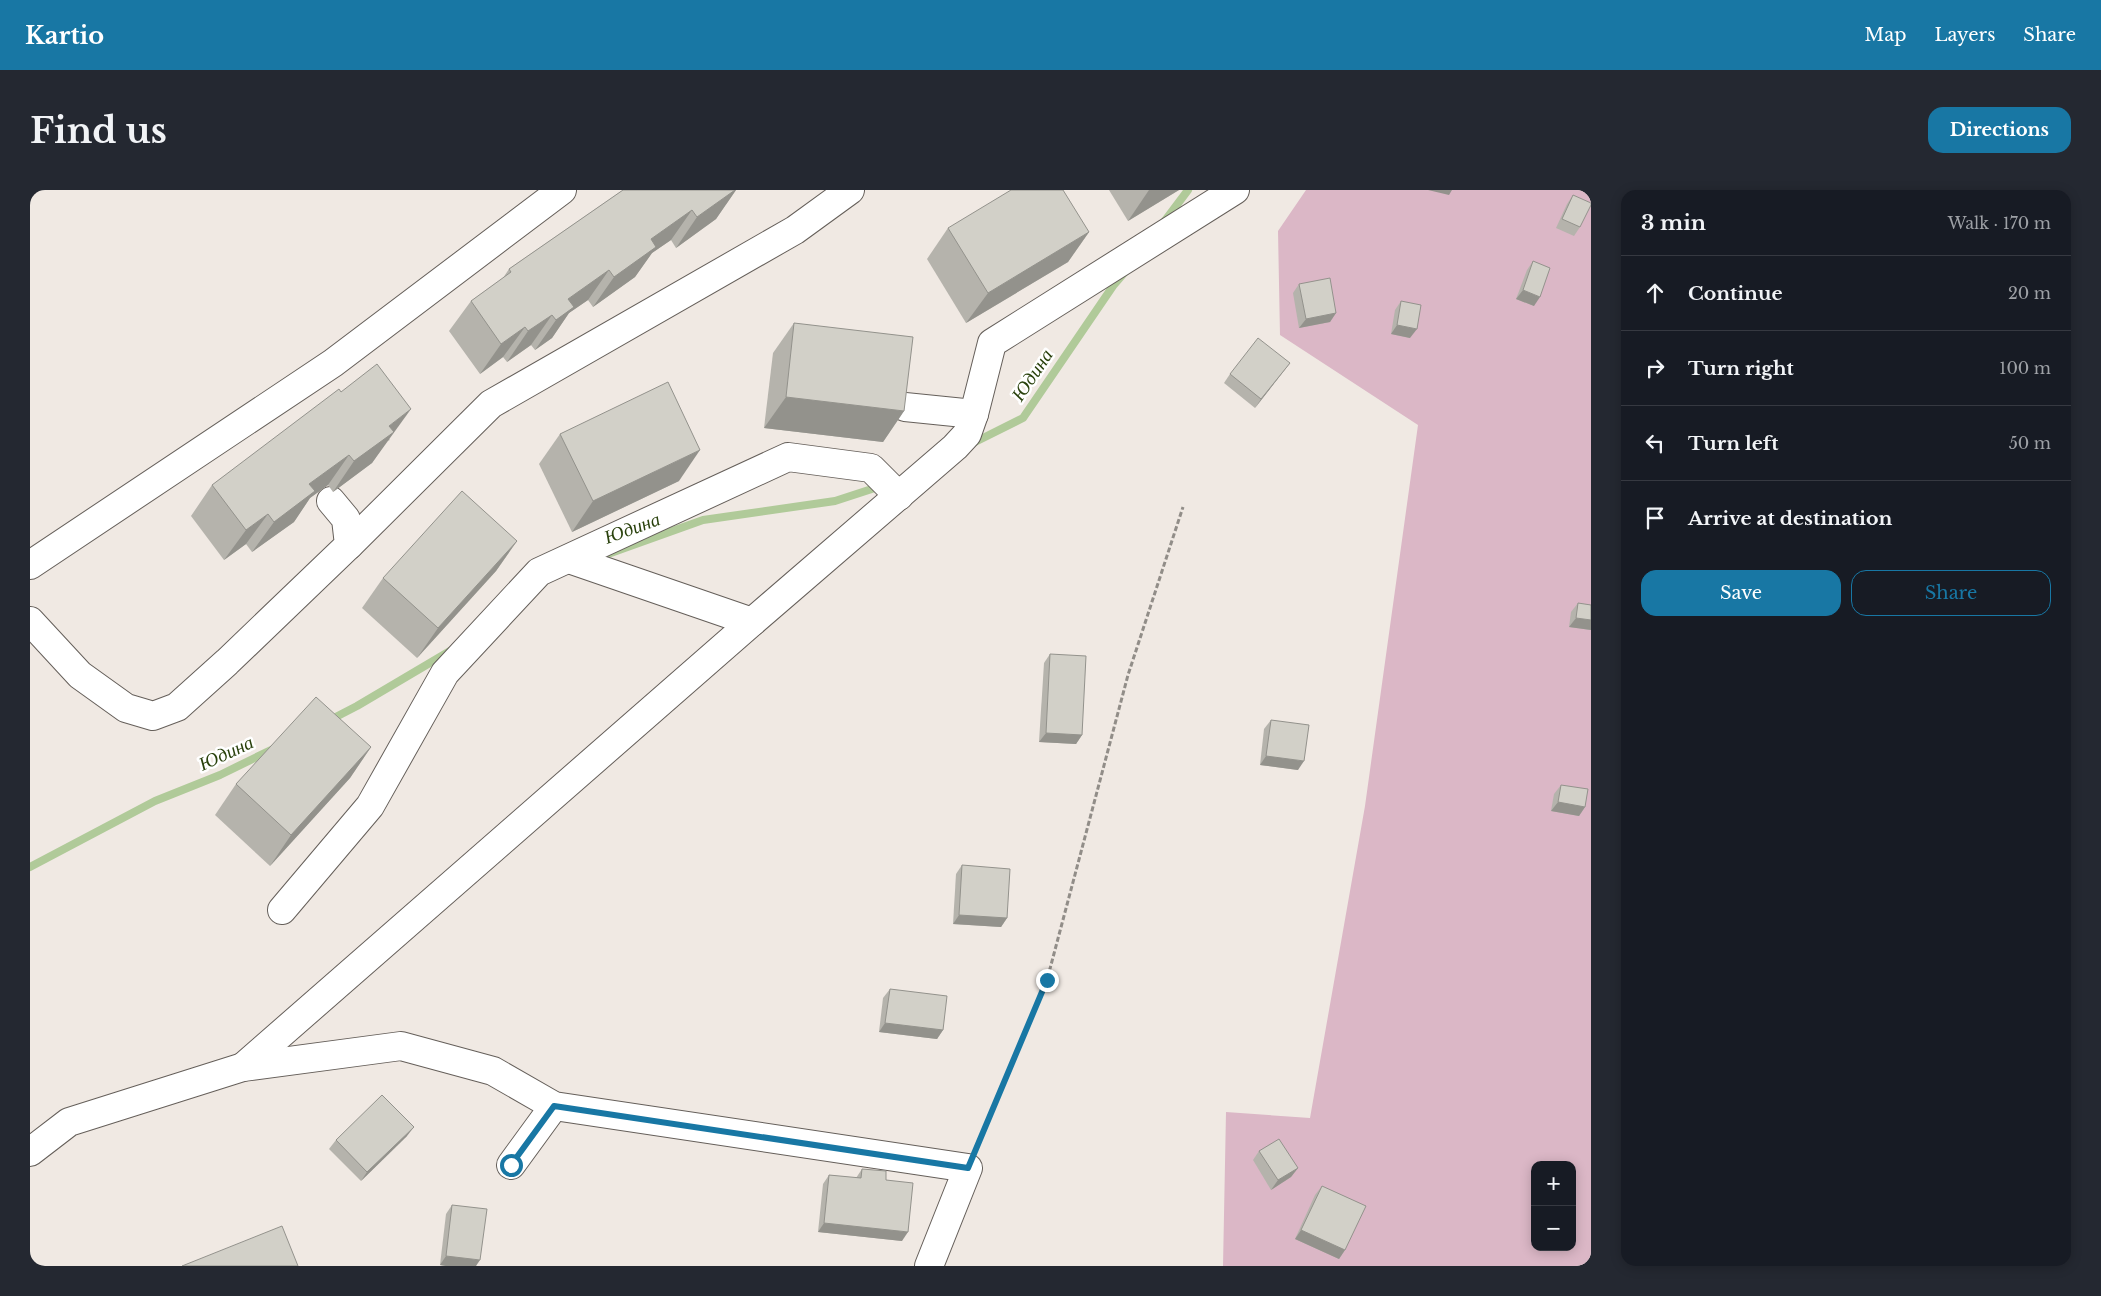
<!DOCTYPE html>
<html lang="en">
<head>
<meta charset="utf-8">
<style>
	body { margin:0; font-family:"Libre Baskerville",serif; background:#242831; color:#f1f3f6 }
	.controls { position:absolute; right:15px; bottom:15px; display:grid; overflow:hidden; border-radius:10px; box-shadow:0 2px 12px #0003 }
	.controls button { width:45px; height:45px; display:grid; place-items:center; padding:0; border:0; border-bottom:1px solid #363941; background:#171b24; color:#f1f3f6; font:25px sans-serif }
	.stop { position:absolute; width:15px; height:15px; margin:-11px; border:4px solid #1877a4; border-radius:50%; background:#fff }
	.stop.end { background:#1877a4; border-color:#fff; box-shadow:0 1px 5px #0008 }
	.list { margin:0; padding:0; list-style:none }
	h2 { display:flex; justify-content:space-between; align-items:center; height:65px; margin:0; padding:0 20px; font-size:21px }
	h2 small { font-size:16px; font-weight:400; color:#9ea1a6 }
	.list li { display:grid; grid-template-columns:32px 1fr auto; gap:15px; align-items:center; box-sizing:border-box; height:75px; padding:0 20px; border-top:1px solid #363941 }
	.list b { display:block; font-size:19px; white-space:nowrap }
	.list em { font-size:16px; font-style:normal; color:#9ea1a6 }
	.actions { display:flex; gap:10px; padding:15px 20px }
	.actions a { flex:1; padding:11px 0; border:1px solid #1877a4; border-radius:15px; text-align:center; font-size:18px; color:#1877a4 }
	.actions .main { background:#1877a4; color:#fff }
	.icon { flex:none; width:28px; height:28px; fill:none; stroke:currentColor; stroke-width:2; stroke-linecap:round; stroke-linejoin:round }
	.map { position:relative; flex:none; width:1561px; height:1076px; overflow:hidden; border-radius:15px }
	header { display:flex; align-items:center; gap:30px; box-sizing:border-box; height:70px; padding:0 25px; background:#1877a4; color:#fff }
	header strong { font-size:24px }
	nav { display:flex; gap:28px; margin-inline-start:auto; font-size:18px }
	.intro { display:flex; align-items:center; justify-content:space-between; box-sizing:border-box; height:120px; padding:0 30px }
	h1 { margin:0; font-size:35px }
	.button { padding:12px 22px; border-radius:15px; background:#1877a4; color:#fff; font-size:18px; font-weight:700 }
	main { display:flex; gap:30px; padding:0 30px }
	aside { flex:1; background:#171b24; border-radius:15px; box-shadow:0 2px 12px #0003 }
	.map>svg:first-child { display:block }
	.green { fill:#dbb7c6; fill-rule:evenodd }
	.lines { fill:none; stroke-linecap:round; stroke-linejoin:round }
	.stream { stroke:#b0ca99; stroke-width:8 }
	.minor-casing { stroke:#655f5a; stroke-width:30 }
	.path { stroke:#918d88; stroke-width:3; stroke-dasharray:5 2.5; stroke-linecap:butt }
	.minor { stroke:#fff; stroke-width:28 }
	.wall { fill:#b5b3ac }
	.shaded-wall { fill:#93928c }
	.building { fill:#d2d0c8; stroke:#93928c }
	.route { stroke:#1877a4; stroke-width:6 }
	.labels { text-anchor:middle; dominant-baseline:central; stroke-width:5; stroke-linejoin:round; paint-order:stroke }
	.water-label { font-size:19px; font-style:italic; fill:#29410c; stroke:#fff }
</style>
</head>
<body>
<header>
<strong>Kartio</strong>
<nav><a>Map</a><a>Layers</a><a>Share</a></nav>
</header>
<div class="intro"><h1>Find us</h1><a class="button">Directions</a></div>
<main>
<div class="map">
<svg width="1561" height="1076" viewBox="0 0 1561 1076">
	<rect width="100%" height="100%" fill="#f0e9e3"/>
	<path class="green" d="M1276,0H1561V1076H1193L1196,922L1280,928L1335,616L1388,235L1250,145L1248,41ZM1505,975H1542V1057H1505Z"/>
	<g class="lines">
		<g class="stream">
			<polyline points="1134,32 1158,0"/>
			<polyline points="941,254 993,228 1083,96 1095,82"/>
			<polyline points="578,364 673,330 805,311 851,296"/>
			<polyline points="298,531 327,516 420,461"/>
			<polyline points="0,677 125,611 190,585 243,559"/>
		</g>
		<g class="minor-casing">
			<g id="minor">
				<polyline points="875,217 944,224"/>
				<polyline points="319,355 461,214 765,40 820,0"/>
				<polyline points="539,369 722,432"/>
				<polyline points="0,375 303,173 532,0"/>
				<polyline points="0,431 50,485 96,518 123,526 147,517 197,472 319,355 316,329 301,311"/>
				<polyline points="252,720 340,616 415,483 509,382 758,267 841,278 869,306"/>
				<polyline points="213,877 722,432 925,257 937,244 944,224 962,153 1205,0"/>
				<polyline points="0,962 39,932 213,877 371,856 463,881 524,916 938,978 899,1076"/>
				<polyline points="481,975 524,916"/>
			</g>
		</g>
		<polyline class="path" points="948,954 1017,790 1098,485 1153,317"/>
		<use href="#minor" class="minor"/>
	</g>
	<g class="wall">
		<polygon points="593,0 706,0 686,29 646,58 641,50 622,63 605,87 563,117 558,110 539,123 522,148 505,160 501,155 477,172 473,167 450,184 419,141 441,111 473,88 479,79"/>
		<polygon points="1079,0 1149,0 1098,31"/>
		<polygon points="1543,5 1550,37 1544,46 1526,38 1537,14"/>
		<polygon points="918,38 1059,42 1038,72 936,133 897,69"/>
		<polygon points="1503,71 1504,116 1486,109 1497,80"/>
		<polygon points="1269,94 1306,123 1300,132 1269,138 1263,103"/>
		<polygon points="1371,111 1380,148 1361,144 1365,120"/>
		<polygon points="764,133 874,221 853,252 734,238 743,163"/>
		<polygon points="1260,173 1225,218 1194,193 1200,184"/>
		<polygon points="311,202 360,250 357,251 342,273 303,302 298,295 280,308 264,332 222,362 216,354 194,370 161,326 182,295"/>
		<polygon points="530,244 649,291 542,342 509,274"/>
		<polygon points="487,351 466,381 387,468 332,418 353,388"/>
		<polygon points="1548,413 1561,415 1561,440 1539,437 1541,422"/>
		<polygon points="1020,464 1052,545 1046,554 1009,552 1014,473"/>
		<polygon points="1241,530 1268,580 1230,575 1234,539"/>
		<polygon points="341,557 320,588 240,676 185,625 206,594"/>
		<polygon points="1531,595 1555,617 1549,626 1521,621 1524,604"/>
		<polygon points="932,675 977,728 971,737 923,734 926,684"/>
		<polygon points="860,799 913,840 907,849 849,842 853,808"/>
		<polygon points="377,946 331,991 299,959 306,950"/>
		<polygon points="1229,961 1268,978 1261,987 1241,1000 1223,970"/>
		<polygon points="832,979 856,990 872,1051 788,1042 793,994 799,985 826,988"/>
		<polygon points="1292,996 1315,1060 1309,1069 1265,1049 1285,1005"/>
		<polygon points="422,1015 446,1076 416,1076 410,1075 416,1024"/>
	</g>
	<g class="shaded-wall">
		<polygon points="705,0 706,0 686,29 646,58 667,27"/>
		<polygon points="1119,0 1149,0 1098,31"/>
		<polygon points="1398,0 1422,0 1419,5"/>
		<polygon points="662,20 641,50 622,63 605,87 563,117 584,87 621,49"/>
		<polygon points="1059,42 1038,72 936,133 958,103"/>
		<polygon points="579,80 558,110 539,123 522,148 505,160 526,130 538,109"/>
		<polygon points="1493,100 1510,107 1504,116 1486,109"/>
		<polygon points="1306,123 1300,132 1269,138 1276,129"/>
		<polygon points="522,125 501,155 477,172 498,141"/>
		<polygon points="1367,135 1387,139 1380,148 1361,144"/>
		<polygon points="495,137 473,167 450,184 471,154"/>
		<polygon points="1260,173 1225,218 1231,209"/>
		<polygon points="756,207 874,221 853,252 734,238"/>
		<polygon points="381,219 342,273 303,302 324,271 359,236"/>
		<polygon points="670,260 649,291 542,342 563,311"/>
		<polygon points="319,265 298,295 280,308 264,332 222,362 244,332 279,294"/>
		<polygon points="238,324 216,354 194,370 216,340"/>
		<polygon points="487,351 466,381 387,468 408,438"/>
		<polygon points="1546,428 1561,430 1561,440 1539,437"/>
		<polygon points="1016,543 1052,545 1046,554 1009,552"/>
		<polygon points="341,557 320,588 240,676 261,645"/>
		<polygon points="1236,566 1274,571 1268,580 1230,575"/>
		<polygon points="1528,612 1555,617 1549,626 1521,621"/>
		<polygon points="929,725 977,728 971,737 923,734"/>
		<polygon points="855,833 913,840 907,849 849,842"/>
		<polygon points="384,937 377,946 331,991 337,982"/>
		<polygon points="1268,978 1261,987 1241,1000 1248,990"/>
		<polygon points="794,1033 878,1042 872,1051 788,1042"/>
		<polygon points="1271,1040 1315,1060 1309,1069 1265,1049"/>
		<polygon points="416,1066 450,1070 446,1076 416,1076 410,1075"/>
	</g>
	<g class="building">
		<polygon points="593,0 705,0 667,27 662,20 621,49 626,57 584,87 579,80 538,109 544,117 526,130 522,125 498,141 495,137 471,154 441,111 481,82 479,79"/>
		<polygon points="981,0 1033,0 1059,42 958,103 918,38"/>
		<polygon points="1543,5 1561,13 1561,15 1550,37 1532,29"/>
		<polygon points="1503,71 1520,78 1510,107 1493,100"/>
		<polygon points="1300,88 1306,123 1276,129 1269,94"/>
		<polygon points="1371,111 1391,115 1387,139 1367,135"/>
		<polygon points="764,133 883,147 874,221 756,207"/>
		<polygon points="1228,148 1260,173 1231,209 1200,184"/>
		<polygon points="347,174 381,219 359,236 364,242 324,271 319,265 279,294 285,301 244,332 238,324 216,340 182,295 309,199 311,202"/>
		<polygon points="638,192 670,260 563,311 530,244"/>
		<polygon points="432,301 487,351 408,438 353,388"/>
		<polygon points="1548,413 1561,415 1561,430 1546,428"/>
		<polygon points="1020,464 1056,466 1052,545 1016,543"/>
		<polygon points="286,507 341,557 261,645 206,594"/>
		<polygon points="1241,530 1279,535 1274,571 1236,566"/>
		<polygon points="1531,595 1558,599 1555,617 1528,612"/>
		<polygon points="932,675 980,679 977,728 929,725"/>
		<polygon points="860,799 917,806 913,840 855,833"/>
		<polygon points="352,905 384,937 337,982 306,950"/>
		<polygon points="1249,949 1268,978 1248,990 1229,961"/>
		<polygon points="832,979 856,981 856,990 883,993 878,1042 794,1033 799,985 831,988"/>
		<polygon points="1292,996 1336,1016 1315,1060 1271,1040"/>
		<polygon points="422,1015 457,1019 450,1070 416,1066"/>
		<polygon points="252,1036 268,1076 152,1076"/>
	</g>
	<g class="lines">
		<polyline class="route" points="481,975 524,916 938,978 1017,790"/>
	</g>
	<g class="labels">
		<g class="water-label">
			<text transform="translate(1002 185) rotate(-56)">Юдина</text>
			<text transform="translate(602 338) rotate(-20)">Юдина</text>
			<text transform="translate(196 563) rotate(-25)">Юдина</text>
		</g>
	</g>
</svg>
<div class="controls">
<button>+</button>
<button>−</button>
</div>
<div class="stop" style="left:481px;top:975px"></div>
<div class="stop end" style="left:1017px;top:790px"></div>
</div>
<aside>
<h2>3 min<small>Walk · 170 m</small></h2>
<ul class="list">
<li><svg class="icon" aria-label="ahead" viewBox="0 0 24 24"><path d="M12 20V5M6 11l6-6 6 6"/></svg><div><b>Continue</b></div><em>20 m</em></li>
<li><svg class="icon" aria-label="right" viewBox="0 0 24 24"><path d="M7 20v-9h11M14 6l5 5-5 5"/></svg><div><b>Turn right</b></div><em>100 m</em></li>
<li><svg class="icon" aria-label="left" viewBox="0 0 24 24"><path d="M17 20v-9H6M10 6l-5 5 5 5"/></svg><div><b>Turn left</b></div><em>50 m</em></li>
<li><svg class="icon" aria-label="arrive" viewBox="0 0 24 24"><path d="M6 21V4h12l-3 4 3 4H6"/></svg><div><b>Arrive at destination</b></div></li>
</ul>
<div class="actions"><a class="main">Save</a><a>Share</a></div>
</aside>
</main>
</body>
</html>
